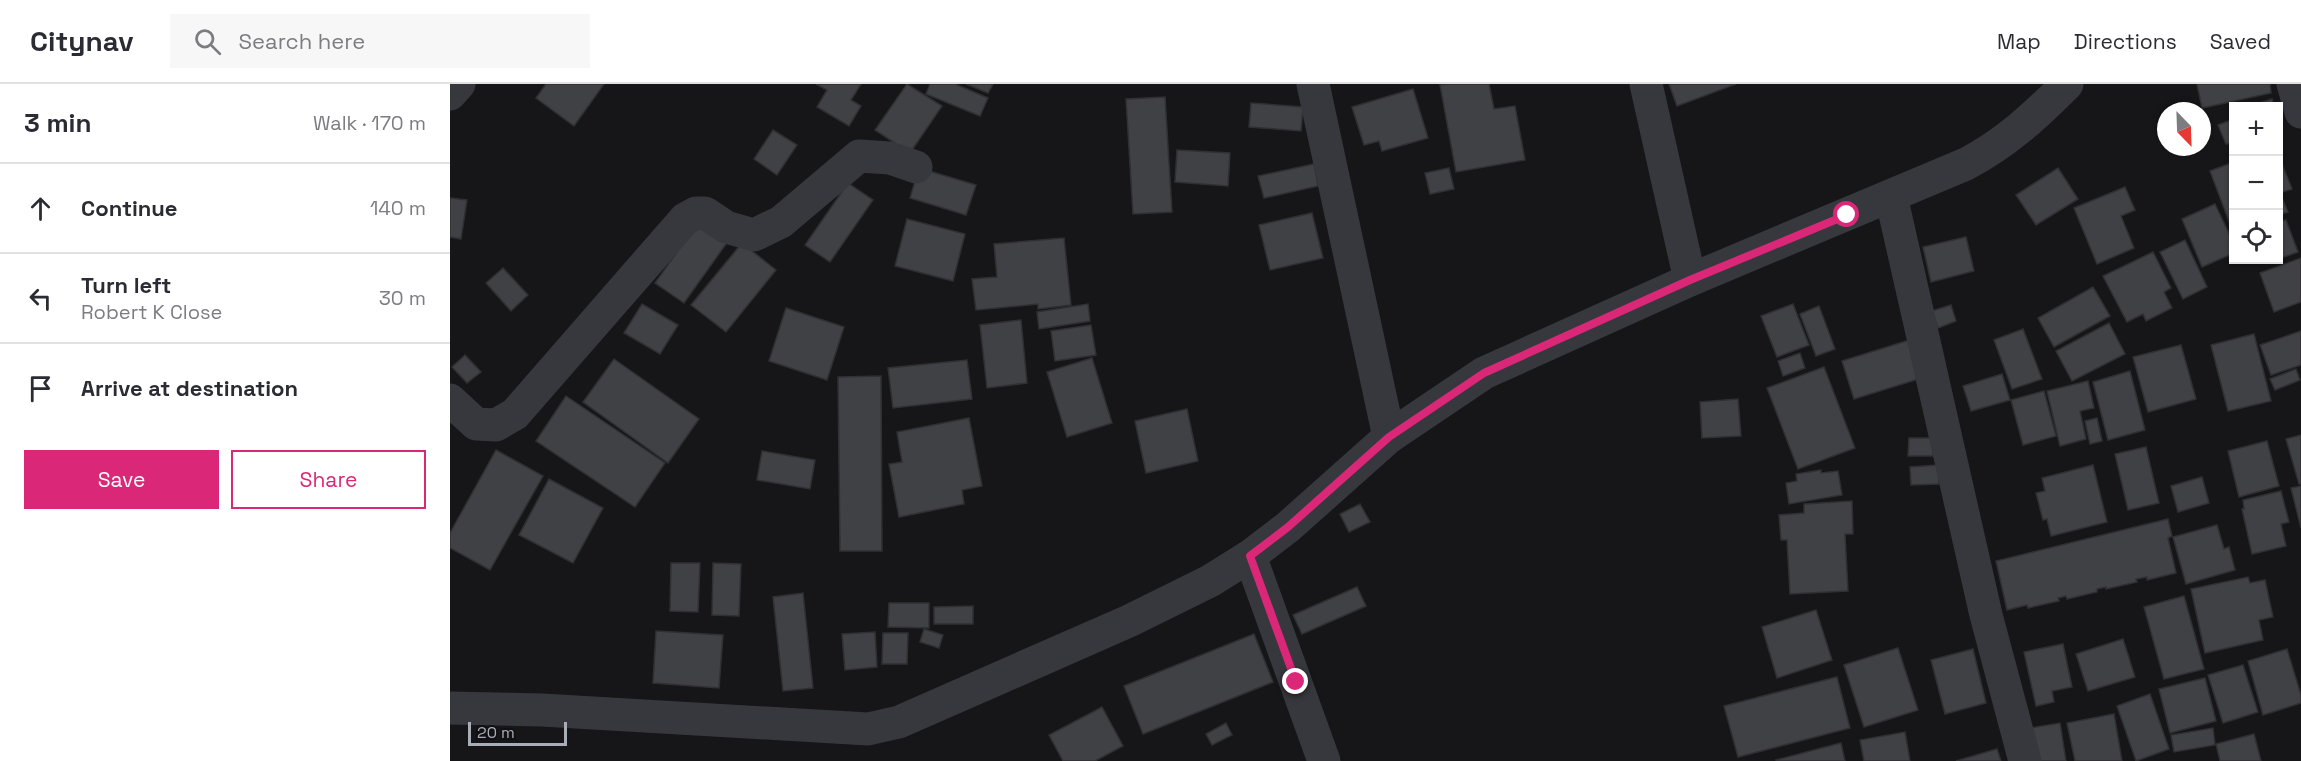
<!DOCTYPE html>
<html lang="en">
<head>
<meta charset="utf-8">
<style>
	body { margin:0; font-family:"Space Grotesk",sans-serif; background:#f7f7f7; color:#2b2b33 }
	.controls { position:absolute; right:18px; top:18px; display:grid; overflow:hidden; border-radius:0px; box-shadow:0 2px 4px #0004 }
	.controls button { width:54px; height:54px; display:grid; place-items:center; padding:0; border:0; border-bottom:2px solid #e1e1e2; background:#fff; color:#2b2b33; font:30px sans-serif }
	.compass { position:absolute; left:1707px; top:18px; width:54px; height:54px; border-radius:50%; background:#fff; box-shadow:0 2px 4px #0004; rotate:157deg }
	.scale { position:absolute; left:18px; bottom:15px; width:99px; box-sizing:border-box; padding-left:6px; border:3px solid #a8adb8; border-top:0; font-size:16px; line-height:21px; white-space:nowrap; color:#a8adb8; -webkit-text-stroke:4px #111113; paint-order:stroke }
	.stop { position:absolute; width:18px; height:18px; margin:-14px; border:4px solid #db2777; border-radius:50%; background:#fff }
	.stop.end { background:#db2777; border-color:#fff; box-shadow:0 2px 6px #0008 }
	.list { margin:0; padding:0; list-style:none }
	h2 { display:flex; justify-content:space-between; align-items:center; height:78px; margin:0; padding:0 24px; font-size:26px }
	h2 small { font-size:20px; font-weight:400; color:#7c7c81 }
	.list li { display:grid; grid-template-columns:39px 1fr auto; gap:18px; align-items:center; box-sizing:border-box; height:90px; padding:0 24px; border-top:2px solid #e1e1e2 }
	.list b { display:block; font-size:22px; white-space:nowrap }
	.list p { margin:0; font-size:20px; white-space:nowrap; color:#7c7c81 }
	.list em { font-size:20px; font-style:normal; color:#7c7c81 }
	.actions { display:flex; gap:12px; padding:18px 24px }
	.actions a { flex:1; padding:14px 0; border:2px solid #db2777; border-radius:0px; text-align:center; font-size:21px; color:#db2777 }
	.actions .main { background:#db2777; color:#fff }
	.icon { flex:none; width:33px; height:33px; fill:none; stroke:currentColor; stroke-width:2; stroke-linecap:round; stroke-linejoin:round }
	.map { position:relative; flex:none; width:1851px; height:677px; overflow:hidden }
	header { display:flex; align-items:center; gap:36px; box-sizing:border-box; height:84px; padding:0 30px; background:#fff; border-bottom:2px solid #e1e1e2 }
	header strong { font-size:28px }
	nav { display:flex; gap:33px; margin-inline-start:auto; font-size:21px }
	.search { width:420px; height:54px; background:#f7f7f7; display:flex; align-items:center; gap:15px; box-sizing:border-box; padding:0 21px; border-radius:0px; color:#7c7c81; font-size:22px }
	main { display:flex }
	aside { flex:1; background:#fff }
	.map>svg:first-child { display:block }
	.building { fill:#404145; stroke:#303034; stroke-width:1.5 }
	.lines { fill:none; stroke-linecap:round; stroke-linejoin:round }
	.minor { stroke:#37383d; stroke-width:33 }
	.tertiary { stroke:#37383d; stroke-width:33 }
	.route { stroke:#db2777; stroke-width:8 }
</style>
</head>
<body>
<header>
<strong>Citynav</strong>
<div class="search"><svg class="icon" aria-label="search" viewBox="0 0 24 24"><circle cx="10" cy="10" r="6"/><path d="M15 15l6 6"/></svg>Search here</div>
<nav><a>Map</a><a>Directions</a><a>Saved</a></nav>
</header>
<main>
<aside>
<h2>3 min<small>Walk · 170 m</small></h2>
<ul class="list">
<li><svg class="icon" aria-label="ahead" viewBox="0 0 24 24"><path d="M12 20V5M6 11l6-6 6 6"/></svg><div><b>Continue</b></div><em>140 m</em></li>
<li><svg class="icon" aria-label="left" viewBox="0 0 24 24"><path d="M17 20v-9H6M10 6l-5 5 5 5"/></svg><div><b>Turn left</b><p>Robert K Close</p></div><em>30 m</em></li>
<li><svg class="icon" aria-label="arrive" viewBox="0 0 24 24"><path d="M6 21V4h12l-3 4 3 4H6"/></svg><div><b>Arrive at destination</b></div></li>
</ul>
<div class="actions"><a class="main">Save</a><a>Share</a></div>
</aside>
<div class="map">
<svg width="1851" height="677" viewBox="0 0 1851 677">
	<rect width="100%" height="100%" fill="#161618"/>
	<g class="building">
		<polygon points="96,0 154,0 124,42 86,14"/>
		<polygon points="366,0 411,0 401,16 411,22 399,42 367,23 377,6"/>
		<polygon points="457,0 492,22 460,69 425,46"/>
		<polygon points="480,0 505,0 538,14 530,32 476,10"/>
		<polygon points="516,0 543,0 538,9"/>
		<polygon points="998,0 1039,0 1044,25 1065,22 1075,76 1006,88 990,1"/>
		<polygon points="1219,0 1286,0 1227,22"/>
		<polygon points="1747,0 1820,0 1821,9 1752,24"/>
		<polygon points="963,5 978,54 932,67 929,57 914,61 902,23"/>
		<polygon points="715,13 722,128 683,130 676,15"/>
		<polygon points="1822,15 1824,22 1800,22"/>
		<polygon points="801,19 853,23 851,47 799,43"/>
		<polygon points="1784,35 1784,58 1776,60 1768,41"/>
		<polygon points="323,46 347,61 327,91 304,75"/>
		<polygon points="727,66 780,69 778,102 725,98"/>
		<polygon points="1828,70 1842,105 1830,109 1838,128 1828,131"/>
		<polygon points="1784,78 1784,148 1783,148 1760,87"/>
		<polygon points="864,80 868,102 814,114 808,92"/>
		<polygon points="469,84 526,101 516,131 460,114"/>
		<polygon points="999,84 1004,105 980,110 975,89"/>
		<polygon points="1608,84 1628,115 1586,141 1566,111"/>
		<polygon points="398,99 423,116 380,178 355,161"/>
		<polygon points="1675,103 1685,126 1671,132 1684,164 1647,180 1624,124"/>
		<polygon points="0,114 17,116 11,155 0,153"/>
		<polygon points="1765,120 1784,160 1784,169 1752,183 1732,135"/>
		<polygon points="862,129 873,174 820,186 809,141"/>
		<polygon points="252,133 281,153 234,219 205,199"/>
		<polygon points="457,135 515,150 503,197 445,182"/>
		<polygon points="1836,136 1848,168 1828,175 1828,138"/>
		<polygon points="1516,153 1524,187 1481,198 1473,163"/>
		<polygon points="614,154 621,221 588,225 588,220 526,226 522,195 547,193 544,160"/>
		<polygon points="1735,156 1757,203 1733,215 1710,168"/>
		<polygon points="292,159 326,186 276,248 241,221"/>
		<polygon points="1703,168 1721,204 1714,208 1722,224 1696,237 1693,230 1677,238 1653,192"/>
		<polygon points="1851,174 1851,218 1824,228 1810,189"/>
		<polygon points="53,184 78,211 61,227 36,199"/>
		<polygon points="1643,203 1660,232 1604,263 1588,234"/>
		<polygon points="192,220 228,241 210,270 174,249"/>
		<polygon points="638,220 640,237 589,245 587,228"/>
		<polygon points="1343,220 1359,261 1327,273 1311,232"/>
		<polygon points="1501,221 1506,237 1488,244 1482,227"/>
		<polygon points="1369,222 1385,265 1366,272 1350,230"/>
		<polygon points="336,224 394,243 377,296 319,277"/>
		<polygon points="571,236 577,299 537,304 530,241"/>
		<polygon points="1659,239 1675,270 1622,297 1606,267"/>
		<polygon points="641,241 646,271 605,277 601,247"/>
		<polygon points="1573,245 1592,295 1562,305 1544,256"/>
		<polygon points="1851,247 1851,281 1821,291 1810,261"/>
		<polygon points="1804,250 1821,317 1778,327 1761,261"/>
		<polygon points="1466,254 1478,292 1404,315 1392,277"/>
		<polygon points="1731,261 1746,315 1698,328 1683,273"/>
		<polygon points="1350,269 1355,284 1333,292 1328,277"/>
		<polygon points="15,271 31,288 17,299 2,283"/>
		<polygon points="642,274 662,339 617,353 597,288"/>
		<polygon points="164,275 249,335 218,379 133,318"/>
		<polygon points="517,276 522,315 443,324 438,284"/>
		<polygon points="1374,283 1405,364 1348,385 1317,304"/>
		<polygon points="1846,285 1850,296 1825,306 1820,295"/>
		<polygon points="1680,287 1695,346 1658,356 1643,298"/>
		<polygon points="1552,290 1560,316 1521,327 1513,302"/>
		<polygon points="431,292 432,467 390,467 388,293"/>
		<polygon points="1638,297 1644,324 1630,327 1636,355 1610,362 1597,307"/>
		<polygon points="1594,307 1606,352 1573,361 1561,316"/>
		<polygon points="116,312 215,379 185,423 86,357"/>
		<polygon points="1288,315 1291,352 1252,354 1250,318"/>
		<polygon points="737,325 748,377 696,389 685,337"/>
		<polygon points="519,334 532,402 512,406 514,420 449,433 439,380 452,378 447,348"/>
		<polygon points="1647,334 1652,357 1640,360 1635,337"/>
		<polygon points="1851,351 1851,400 1849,400 1836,355"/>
		<polygon points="1459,354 1483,354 1483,372 1458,372"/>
		<polygon points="1817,357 1829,402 1789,413 1778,367"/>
		<polygon points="1696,363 1709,419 1678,426 1665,370"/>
		<polygon points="46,366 93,392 40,486 0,464 0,449"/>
		<polygon points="312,367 365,376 360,405 307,396"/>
		<polygon points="1488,381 1489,400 1461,401 1460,383"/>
		<polygon points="1643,381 1657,438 1601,452 1597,435 1593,436 1586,409 1595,407 1592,394"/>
		<polygon points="1371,386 1371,389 1388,387 1392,411 1339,420 1336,399 1347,397 1346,390"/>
		<polygon points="1752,393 1759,419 1728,428 1721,402"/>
		<polygon points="99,395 153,424 123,479 69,451"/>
		<polygon points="1851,402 1851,444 1841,404"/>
		<polygon points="1831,407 1839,438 1831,440 1836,462 1802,470 1792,425 1794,425 1793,416"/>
		<polygon points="1402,417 1403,450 1395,450 1398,507 1340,510 1337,456 1331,456 1329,431 1354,429 1354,420"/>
		<polygon points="910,420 920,438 899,448 890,430"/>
		<polygon points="1718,435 1722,452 1718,454 1726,489 1697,496 1697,493 1686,495 1687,498 1656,505 1656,503 1647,505 1647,508 1617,515 1616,512 1608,514 1609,517 1578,524 1577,521 1557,526 1546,477"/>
		<polygon points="1767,441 1774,465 1779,463 1785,486 1736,500 1723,453"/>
		<polygon points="221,479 250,479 248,528 220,527"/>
		<polygon points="263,479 291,480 289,532 262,531"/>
		<polygon points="1798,493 1800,499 1815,496 1823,533 1809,536 1813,556 1755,569 1741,505"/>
		<polygon points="907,503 916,522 852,550 843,531"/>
		<polygon points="353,509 363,604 333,607 323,513"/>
		<polygon points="1734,512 1754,585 1714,595 1694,523"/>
		<polygon points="439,519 479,519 479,544 438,543"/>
		<polygon points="523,522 523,540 484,540 484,523"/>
		<polygon points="1366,526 1382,576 1327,594 1312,543"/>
		<polygon points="474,545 493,551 489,564 470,558"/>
		<polygon points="206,547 273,551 269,604 203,599"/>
		<polygon points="425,548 427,583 395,586 392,550"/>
		<polygon points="433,549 458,549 457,580 432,580"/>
		<polygon points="804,550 823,598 693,650 674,602"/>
		<polygon points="1673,555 1685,593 1638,607 1626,570"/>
		<polygon points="1613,560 1622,603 1602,607 1604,618 1586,622 1574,568"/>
		<polygon points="1448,564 1468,626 1414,643 1394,581"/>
		<polygon points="1523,565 1536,619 1495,630 1481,576"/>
		<polygon points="1837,565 1851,611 1851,619 1813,631 1798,577"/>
		<polygon points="1793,581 1808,628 1773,639 1758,591"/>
		<polygon points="1387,593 1400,644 1288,673 1274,622"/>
		<polygon points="1755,594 1766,637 1720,649 1709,605"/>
		<polygon points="1700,610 1719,665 1686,677 1667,622"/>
		<polygon points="652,623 673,662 645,677 613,677 599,651"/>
		<polygon points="1664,630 1672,677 1625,677 1617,639"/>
		<polygon points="776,639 782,651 762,661 756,650"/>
		<polygon points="1610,639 1616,677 1586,677 1580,644"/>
		<polygon points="1763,644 1765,661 1724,668 1721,651"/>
		<polygon points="1455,648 1460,677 1414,677 1410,656"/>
		<polygon points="1804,650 1811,677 1770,677 1766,660"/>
		<polygon points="1391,659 1395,677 1327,677 1326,676"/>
		<polygon points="1547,665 1551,677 1506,677"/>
	</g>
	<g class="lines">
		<g class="minor">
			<polyline points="863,0 939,353"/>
			<polyline points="1196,0 1240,196"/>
			<polyline points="1843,0 1851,28"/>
			<polyline points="0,10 9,0"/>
			<polyline points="1441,112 1536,531 1575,677"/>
			<polyline points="0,316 26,340 46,341 65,330 235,135 246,129 255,129 276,143 304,151 331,138 409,72 440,74 466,83"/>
			<polyline points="800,472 874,677"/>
		</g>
		<path class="tertiary" d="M0,624L92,626L418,645L449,638L679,537L760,497L800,472L838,443L939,353L1034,289L1240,196L1516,80C1556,59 1585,32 1617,0"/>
	</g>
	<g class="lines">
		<polyline class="route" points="846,598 800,472 838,443 939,353 1034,289 1240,196 1397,131"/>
	</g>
</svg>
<div class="controls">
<button>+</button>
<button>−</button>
<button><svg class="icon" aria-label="locate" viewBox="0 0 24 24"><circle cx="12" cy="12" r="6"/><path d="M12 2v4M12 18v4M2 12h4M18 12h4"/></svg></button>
</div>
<svg class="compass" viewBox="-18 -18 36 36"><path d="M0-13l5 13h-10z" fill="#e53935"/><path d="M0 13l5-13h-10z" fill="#7c7c81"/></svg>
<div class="scale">20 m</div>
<div class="stop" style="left:1397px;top:131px"></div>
<div class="stop end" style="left:846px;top:598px"></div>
</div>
</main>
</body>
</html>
